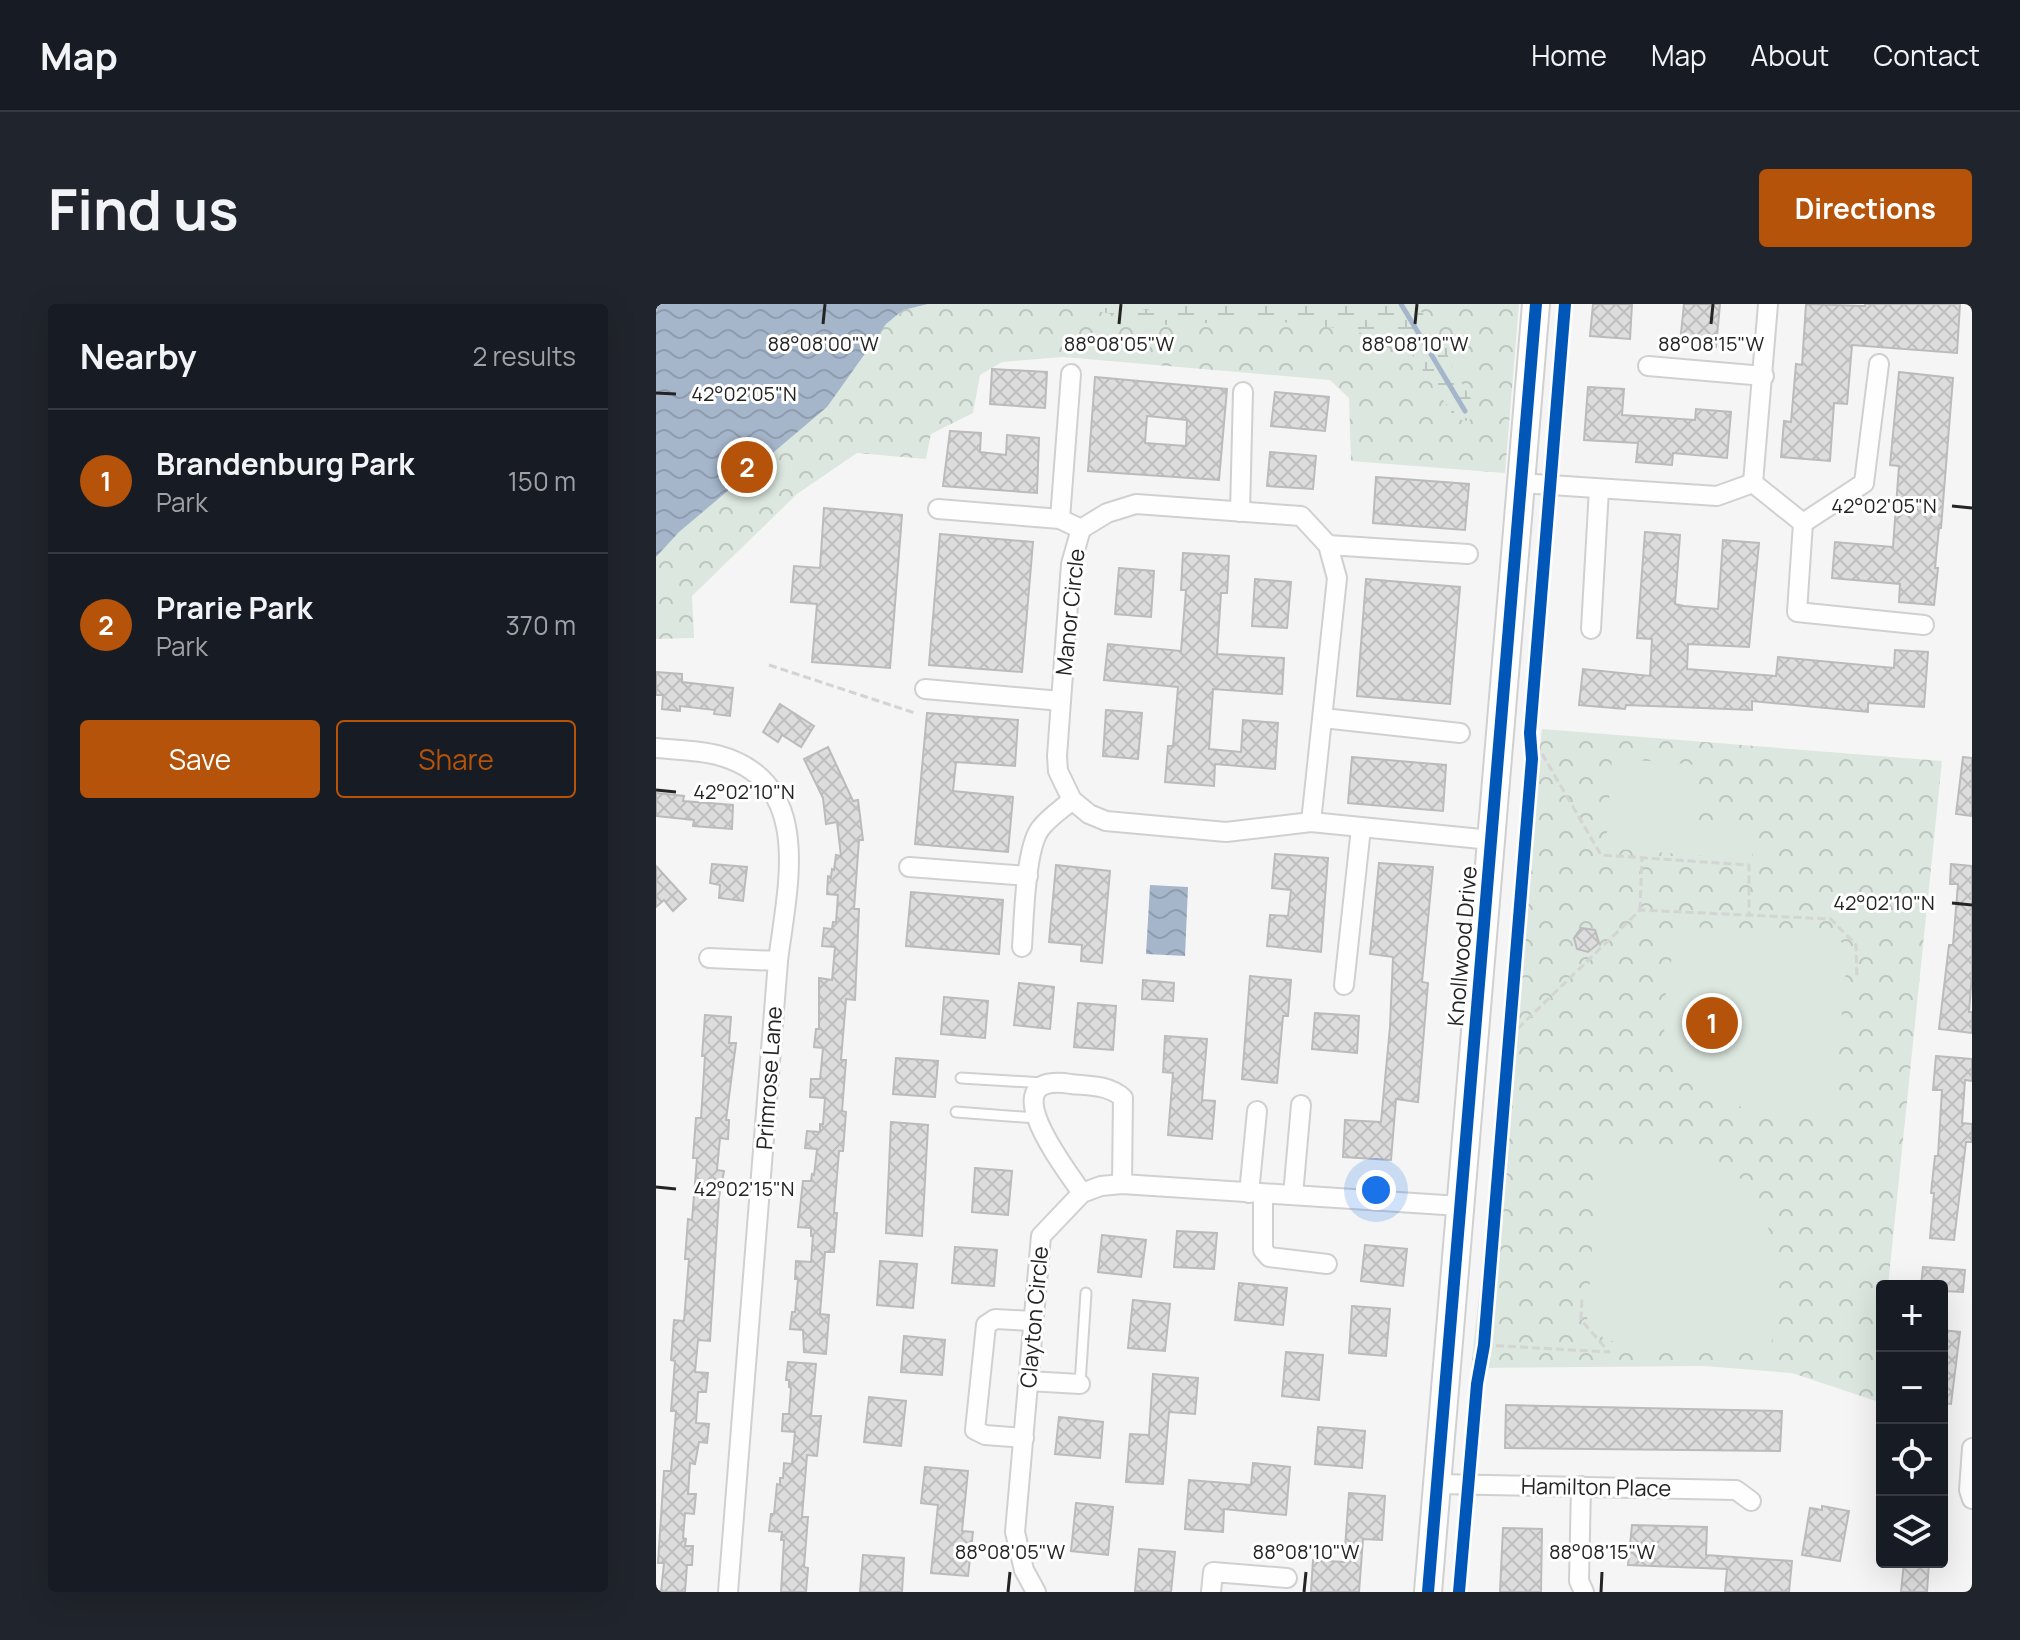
<!DOCTYPE html>
<html lang="en">
<head>
<meta charset="utf-8">
<style>
	body { margin:0; font-family:Manrope,sans-serif; background:#20242c; color:#f1f3f6 }
	.controls { position:absolute; right:24px; bottom:24px; display:grid; overflow:hidden; border-radius:8px; box-shadow:0 8px 32px #0002 }
	.controls button { width:72px; height:72px; display:grid; place-items:center; padding:0; border:0; border-bottom:2px solid #363941; background:#171b24; color:#f1f3f6; font:40px sans-serif }
	.you { position:absolute; left:720px; top:886px; width:28px; height:28px; margin:-20px; border:6px solid #fff; border-radius:50%; background:#1a73e8; box-shadow:0 0 0 12px #1a73e833 }
	.badge { display:grid; place-items:center; width:52px; height:52px; border-radius:50%; background:#b45309; color:#fff; font-size:26px; font-weight:700 }
	.pin { position:absolute; translate:-50% -50%; border:4px solid #fff; box-shadow:0 2px 8px #0006 }
	.list { margin:0; padding:0; list-style:none }
	h2 { display:flex; justify-content:space-between; align-items:center; height:104px; margin:0; padding:0 32px; font-size:34px }
	h2 small { font-size:26px; font-weight:400; color:#9ea1a6 }
	.list li { display:grid; grid-template-columns:52px 1fr auto; gap:24px; align-items:center; box-sizing:border-box; height:144px; padding:0 32px; border-top:2px solid #363941 }
	.list b { display:block; font-size:30px; white-space:nowrap }
	.list p { margin:0; font-size:26px; white-space:nowrap; color:#9ea1a6 }
	.list em { font-size:26px; font-style:normal; color:#9ea1a6 }
	.actions { display:flex; gap:16px; padding:24px 32px }
	.actions a { flex:1; padding:18px 0; border:2px solid #b45309; border-radius:8px; text-align:center; font-size:28px; color:#b45309 }
	.actions .main { background:#b45309; color:#fff }
	.icon { flex:none; width:44px; height:44px; fill:none; stroke:currentColor; stroke-width:2; stroke-linecap:round; stroke-linejoin:round }
	.map { position:relative; flex:none; width:1316px; height:1288px; overflow:hidden; border-radius:8px }
	header { display:flex; align-items:center; gap:48px; box-sizing:border-box; height:112px; padding:0 40px; background:#171b24; border-bottom:2px solid #363941 }
	header strong { font-size:38px }
	nav { display:flex; gap:44px; margin-inline-start:auto; font-size:28px }
	.intro { display:flex; align-items:center; justify-content:space-between; box-sizing:border-box; height:192px; padding:0 48px }
	h1 { margin:0; font-size:56px }
	.button { padding:20px 36px; border-radius:8px; background:#b45309; color:#fff; font-size:28px; font-weight:700 }
	main { display:flex; gap:48px; padding:0 48px }
	aside { flex:1; background:#171b24; border-radius:8px; box-shadow:0 8px 32px #0002 }
	.map>svg:first-child { display:block }
	.forest { fill:url(#forest-crowns) }
	.wetland { fill:url(#wetland-marsh) }
	.pitch { fill:#dbe7df }
	.water { fill:url(#water-waves) }
	.lines { fill:none; stroke-linecap:round; stroke-linejoin:round }
	.stream { stroke:#a5b6cb; stroke-width:5 }
	.building { fill:url(#building-cross-hatch); stroke:#bbb; stroke-width:2; fill-rule:evenodd }
	.lane-casing { stroke:#d1d0d1; stroke-width:13 }
	.street-casing { stroke:#d1d0d1; stroke-width:22 }
	.secondary-casing { stroke:#d1d0d1; stroke-width:30 }
	.path { stroke:#d4d4d4; stroke-width:3; stroke-dasharray:8 4; stroke-linecap:butt }
	.lane { stroke:#fefefe; stroke-width:9 }
	.street { stroke:#fefefe; stroke-width:18 }
	.secondary { stroke:#fefefe; stroke-width:26 }
	.cycleway-casing { stroke:#fff; stroke-width:17 }
	.cycleway { stroke:#0057b8; stroke-width:12 }
	.ticks { fill:none; stroke:#242425; stroke-width:3 }
	.labels { text-anchor:middle; dominant-baseline:central; stroke-width:6; stroke-linejoin:round; paint-order:stroke }
	.street-label { font-size:22px; fill:#242425; stroke:#fff }
	.ticks-label { font-size:20px; text-anchor:middle; fill:#242425; stroke:#fff; stroke-width:6; stroke-linejoin:round; paint-order:stroke }
</style>
</head>
<body>
<header>
<strong>Map</strong>
<nav><a>Home</a><a>Map</a><a>About</a><a>Contact</a></nav>
</header>
<div class="intro"><h1>Find us</h1><a class="button">Directions</a></div>
<main>
<aside>
<h2>Nearby<small>2 results</small></h2>
<ul class="list">
<li><span class="badge">1</span><div><b>Brandenburg Park</b><p>Park</p></div><em>150 m</em></li>
<li><span class="badge">2</span><div><b>Prarie Park</b><p>Park</p></div><em>370 m</em></li>
</ul>
<div class="actions"><a class="main">Save</a><a>Share</a></div>
</aside>
<div class="map">
<svg width="1316" height="1288" viewBox="0 0 1316 1288">
	<defs>
		<pattern id="forest-crowns" width="20" height="18" patternUnits="userSpaceOnUse" patternTransform="scale(2)"><rect width="20" height="18" fill="#dbe7df"/><path d="M2 6a3 3 0 1 1 6 0M12 15a3 3 0 1 1 6 0" fill="none" stroke="#bcc6bf"/></pattern>
		<pattern id="wetland-marsh" width="20" height="14" patternUnits="userSpaceOnUse" patternTransform="scale(2)"><rect width="20" height="14" fill="#dbe7df"/><path d="M1 5h8M5 5V1M11 12h8M15 12V8" fill="none" stroke="#bcc6bf"/></pattern>
		<pattern id="water-waves" width="16" height="10" patternUnits="userSpaceOnUse" patternTransform="scale(2)"><rect width="16" height="10" fill="#a5b6cb"/><path d="M0 5q4-4 8 0t8 0" fill="none" stroke="#8e9cae"/></pattern>
		<pattern id="building-cross-hatch" width="8" height="8" patternUnits="userSpaceOnUse" patternTransform="scale(2)"><rect width="8" height="8" fill="#deddde"/><path d="M0 0l8 8M0 8l8-8" fill="none" stroke="#bebebe"/></pattern>
	</defs>
	<rect width="100%" height="100%" fill="#f5f5f6"/>
	<g class="forest">
		<polygon points="0,0 863,0 849,169 695,157 693,94 674,76 407,53 346,58 324,71 317,109 275,130 270,155 201,149 141,190 36,292 38,334 0,335"/>
		<polygon points="886,425 1286,457 1232,982 1226,982 1226,1038 1220,1097 1136,1069 1048,1062 815,1064"/>
	</g>
	<polygon class="wetland" points="539,0 759,0 790,38 793,58 817,98 819,112 812,117 800,115 747,37 681,24 589,14 521,23 415,2 507,7"/>
	<g class="pitch">
		<polygon points="956,454 1041,461 1036,521 1098,527 1096,556 950,544"/>
		<polygon points="1022,622 1179,632 1192,644 1176,815 1089,805 1034,777 1008,734 1010,684"/>
		<polygon points="943,842 1052,849 1100,887 1123,957 1115,1045 950,1037 931,1017"/>
	</g>
	<g class="water">
		<polygon points="0,0 272,0 247,6 230,20 171,103 23,228 0,253"/>
		<polygon points="494,581 532,583 529,652 490,650"/>
	</g>
	<g class="lines">
		<polyline class="stream" points="745,0 809,107"/>
	</g>
	<g class="building">
		<polygon points="937,0 976,0 974,35 934,32"/>
		<polygon points="1028,0 1064,0 1060,43 1024,39"/>
		<polygon points="1150,0 1209,2 1209,0 1304,0 1301,49 1196,41 1191,100 1178,99 1174,157 1125,153 1128,117 1135,118 1140,60 1146,61"/>
		<polygon points="336,65 391,68 389,104 334,100"/>
		<polygon points="1243,68 1297,74 1285,224 1283,224 1279,264 1282,264 1278,301 1243,298 1244,280 1176,274 1179,238 1237,243 1243,162 1234,161"/>
		<path d="M439,73L571,85L563,176L432,167ZM491,112L531,116L530,142L489,139Z"/>
		<polygon points="932,83 968,85 966,111 1039,116 1040,105 1075,108 1071,154 1017,149 1016,161 980,158 982,139 928,136"/>
		<polygon points="619,88 673,93 669,127 615,122"/>
		<polygon points="294,127 325,129 324,148 350,151 351,131 383,134 381,189 287,182"/>
		<polygon points="614,148 660,152 657,185 611,182"/>
		<polygon points="720,173 813,180 809,226 717,219"/>
		<polygon points="168,204 246,211 234,364 156,358 161,300 135,298 138,262 164,264"/>
		<polygon points="989,228 1024,231 1019,300 1028,302 1062,305 1067,236 1103,239 1093,343 1032,340 1031,365 1120,372 1122,353 1238,364 1239,346 1272,348 1268,403 1212,399 1212,408 1096,397 1096,406 970,401 969,405 923,401 927,365 994,372 996,335 981,334"/>
		<polygon points="284,230 377,238 366,368 273,361"/>
		<polygon points="527,249 573,252 571,289 565,289 561,350 628,354 626,390 557,385 553,445 585,448 587,416 622,419 619,465 559,460 558,482 509,478 512,442 517,442 522,383 448,376 452,340 525,347 530,286 525,286"/>
		<polygon points="463,264 498,267 495,313 459,310"/>
		<polygon points="599,275 635,278 631,324 596,322"/>
		<polygon points="710,275 804,283 794,400 701,392"/>
		<polygon points="0,368 26,370 26,378 77,384 74,412 58,410 59,406 24,402 24,407 6,405 7,391 0,391"/>
		<polygon points="124,400 158,422 145,443 126,431 122,438 107,428"/>
		<polygon points="450,406 486,409 482,455 447,452"/>
		<polygon points="271,409 362,416 359,462 300,458 297,487 357,493 352,548 259,540"/>
		<polygon points="172,443 197,497 202,496 207,536 203,536 198,605 203,605 199,696 190,695 185,756 190,756 186,807 190,808 187,847 183,847 178,909 181,909 178,948 169,948 164,1010 173,1011 170,1050 148,1048 147,1026 134,1025 136,1008 139,1008 142,975 139,975 140,957 155,958 157,932 155,932 155,924 142,923 147,877 155,877 156,870 158,871 161,845 149,844 151,827 164,828 164,820 167,820 169,794 154,793 155,775 164,775 167,744 158,743 160,725 163,725 163,674 176,676 179,643 166,642 168,624 176,625 177,618 180,618 182,591 171,590 172,572 175,573 176,565 178,566 180,551 185,552 181,518 170,520 167,494 148,455"/>
		<polygon points="696,453 790,461 787,507 692,499"/>
		<polygon points="1307,453 1316,454 1316,512 1300,510"/>
		<polygon points="0,489 28,492 27,497 77,501 76,525 37,522 38,516 0,512"/>
		<polygon points="619,550 672,554 665,648 611,642 614,611 632,612 635,586 616,584"/>
		<polygon points="723,559 777,563 766,678 772,679 762,798 740,795 735,856 687,853 689,816 725,818 734,723 737,653 714,650"/>
		<polygon points="56,560 91,563 87,597 63,594 64,581 54,579"/>
		<polygon points="1295,560 1316,562 1316,671 1313,708 1316,708 1316,729 1283,725 1293,641 1297,641 1302,580 1294,580"/>
		<polygon points="400,561 454,567 446,659 425,657 426,641 393,638"/>
		<polygon points="0,562 30,595 17,607 8,596 0,603"/>
		<polygon points="255,588 347,596 343,650 250,642"/>
		<polygon points="925,624 939,626 943,639 932,648 921,645 918,634"/>
		<polygon points="594,672 635,676 632,712 627,712 621,779 586,775"/>
		<polygon points="487,676 518,679 517,697 486,695"/>
		<polygon points="363,679 398,683 394,725 358,721"/>
		<polygon points="288,693 332,697 329,734 285,730"/>
		<polygon points="422,699 460,702 457,746 418,743"/>
		<polygon points="659,709 703,712 701,749 656,745"/>
		<polygon points="49,711 75,713 73,739 80,739 70,816 73,816 72,835 64,834 61,866 68,867 63,893 54,1037 42,1036 39,1068 52,1069 50,1088 42,1088 40,1119 53,1120 51,1139 43,1138 39,1160 34,1159 32,1190 40,1190 38,1210 29,1209 27,1234 30,1235 29,1242 37,1242 36,1261 31,1261 29,1288 5,1288 8,1259 2,1259 8,1167 15,1167 20,1107 15,1107 19,1057 15,1056 18,1016 28,1017 33,955 29,955 32,915 36,916 41,854 37,854 40,814 45,814 49,752 46,752"/>
		<polygon points="509,732 551,735 546,796 559,797 556,835 512,831 517,769 507,768"/>
		<polygon points="1280,752 1316,755 1316,777 1309,776 1306,819 1316,820 1316,838 1310,838 1298,936 1274,934 1278,889 1275,889 1279,852 1282,852 1286,786 1277,786"/>
		<polygon points="240,754 282,757 279,793 237,790"/>
		<polygon points="235,818 272,821 266,932 230,929"/>
		<polygon points="319,864 356,867 352,911 316,908"/>
		<polygon points="521,927 561,929 558,965 518,963"/>
		<polygon points="446,931 490,936 485,973 442,968"/>
		<polygon points="709,941 751,945 747,982 705,977"/>
		<polygon points="299,943 341,946 338,982 296,979"/>
		<polygon points="224,957 261,960 257,1004 221,1001"/>
		<polygon points="1267,963 1309,966 1307,988 1286,987 1286,982 1265,982"/>
		<polygon points="583,979 631,984 627,1021 579,1016"/>
		<polygon points="477,996 514,1000 509,1047 472,1044"/>
		<polygon points="696,1002 734,1005 730,1052 693,1049"/>
		<polygon points="1286,1026 1304,1028 1295,1100 1286,1099"/>
		<polygon points="248,1032 289,1036 286,1071 245,1068"/>
		<polygon points="630,1048 667,1051 663,1096 626,1092"/>
		<polygon points="132,1058 160,1060 155,1112 165,1112 161,1152 151,1151 146,1213 152,1213 148,1263 152,1264 150,1288 125,1288 128,1236 125,1236 126,1228 113,1227 115,1210 118,1210 121,1180 124,1181 124,1174 127,1174 128,1159 136,1160 139,1128 126,1127 127,1110 133,1110 135,1084 133,1083 133,1076 130,1076"/>
		<polygon points="497,1070 542,1074 539,1110 513,1108 507,1180 470,1178 474,1130 493,1131"/>
		<polygon points="213,1093 250,1097 245,1142 208,1138"/>
		<polygon points="850,1101 1126,1107 1124,1147 849,1144"/>
		<polygon points="403,1113 447,1118 444,1154 399,1150"/>
		<polygon points="662,1123 709,1127 706,1164 659,1160"/>
		<polygon points="597,1159 634,1163 630,1211 568,1205 567,1228 529,1225 533,1176 595,1181"/>
		<polygon points="269,1163 312,1167 306,1227 317,1228 312,1272 275,1269 282,1201 265,1199"/>
		<polygon points="693,1189 729,1192 726,1236 707,1235 703,1288 655,1288 657,1256 688,1258"/>
		<polygon points="420,1199 457,1203 452,1251 415,1247"/>
		<polygon points="1166,1202 1193,1207 1184,1257 1146,1251 1154,1204 1166,1206"/>
		<polygon points="976,1221 1051,1223 1050,1251 1136,1257 1133,1288 1069,1288 1071,1265 972,1261"/>
		<polygon points="847,1224 886,1225 885,1288 844,1288"/>
		<polygon points="483,1245 519,1248 515,1288 479,1287"/>
		<polygon points="207,1251 248,1254 246,1288 204,1288"/>
		<polygon points="1248,1258 1273,1258 1271,1288 1245,1288"/>
	</g>
	<g class="lines">
		<g class="lane-casing">
			<g id="lane">
				<polyline points="305,774 388,779"/>
				<polyline points="300,808 380,814"/>
				<polyline points="424,1080 430,989"/>
			</g>
		</g>
		<g class="street-casing">
			<g id="street">
				<polyline points="992,62 1108,72"/>
				<polyline points="865,179 1061,192 1097,179"/>
				<polyline points="1097,179 1112,0"/>
				<polyline points="1097,179 1147,219"/>
				<polyline points="282,205 404,215 425,225"/>
				<polyline points="584,208 587,88"/>
				<polyline points="404,215 415,70"/>
				<polyline points="1147,219 1141,308 1268,321"/>
				<polyline points="1147,219 1208,179 1223,60"/>
				<polyline points="672,241 812,250"/>
				<polyline points="935,325 943,185"/>
				<polyline points="269,385 405,397"/>
				<polyline points="667,414 804,429"/>
				<path d="M0,444C20,446 42,446 61,451C160,477 131,583 122,657L72,1288"/>
				<polyline points="655,518 681,274 672,241 645,212 480,200 451,209 425,225 415,260 401,452 402,467 416,496 433,510 450,517 570,528 655,518 835,536"/>
				<polyline points="253,563 372,572"/>
				<path d="M366,643C368,615 369,546 384,525C392,514 406,505 416,496"/>
				<polyline points="53,654 122,657"/>
				<polyline points="688,681 705,524"/>
				<path d="M426,889C409,864 333,767 415,780C433,782 454,781 467,794L466,880"/>
				<polyline points="593,889 601,807"/>
				<polyline points="607,890 607,946 613,953 671,960"/>
				<polyline points="637,891 645,801"/>
				<polyline points="372,1077 424,1080"/>
				<polyline points="368,1134 329,1131 319,1126 330,1021 339,1015 376,1017"/>
				<polyline points="1316,1144 1313,1186 1316,1195"/>
				<polyline points="781,1180 1080,1186 1095,1197"/>
				<polyline points="925,1182 923,1277 928,1288"/>
				<polyline points="380,1288 368,1266 359,1228 385,932 426,889 445,882 466,880 804,902"/>
				<polyline points="555,1288 557,1268 631,1274"/>
			</g>
		</g>
		<g class="secondary-casing">
			<polyline id="secondary" points="772,1288 880,0"/>
		</g>
		<g class="path">
			<polyline points="113,361 259,409"/>
			<polyline points="874,429 945,551 1093,561 1093,611"/>
			<polyline points="984,606 986,553"/>
			<polyline points="853,733 984,606 1175,615 1200,641 1201,675"/>
			<polyline points="828,1041 953,1048 925,1016 926,992"/>
		</g>
		<use href="#lane" class="lane"/>
		<use href="#street" class="street"/>
		<use href="#secondary" class="secondary"/>
		<g class="cycleway-casing">
			<g id="cycleway">
				<polyline points="772,1288 880,0"/>
				<polyline points="803,1288 821,1080 828,1041 876,455 874,429 909,0"/>
			</g>
		</g>
		<use href="#cycleway" class="cycleway"/>
	</g>
	<path class="ticks" d="M167,20L169,0M463,20L465,0M759,20L761,0M1055,20L1057,0M0,89L20,90M1296,202L1316,204M0,486L20,488M1296,599L1316,601M0,883L20,885M352,1288L354,1268M648,1288L650,1268M945,1288L946,1268"/>
	<g class="labels">
		<g class="street-label">
			<text transform="translate(414 308) rotate(-84)">Manor Circle</text>
			<text transform="translate(806 642) rotate(-85)">Knollwood Drive</text>
			<text transform="translate(113 774) rotate(-86)">Primrose Lane</text>
			<text transform="translate(378 1013) rotate(-85)">Clayton Circle</text>
			<text transform="translate(940 1183) rotate(1)">Hamilton Place</text>
		</g>
	</g>
	<g class="ticks-label">
		<text x="167" y="47">88°08'00"W</text>
		<text x="463" y="47">88°08'05"W</text>
		<text x="759" y="47">88°08'10"W</text>
		<text x="1055" y="47">88°08'15"W</text>
		<text x="88" y="97">42°02'05"N</text>
		<text x="1228" y="209">42°02'05"N</text>
		<text x="88" y="495">42°02'10"N</text>
		<text x="1228" y="606">42°02'10"N</text>
		<text x="88" y="892">42°02'15"N</text>
		<text x="354" y="1255">88°08'05"W</text>
		<text x="650" y="1255">88°08'10"W</text>
		<text x="946" y="1255">88°08'15"W</text>
	</g>
</svg>
<div class="controls">
<button>+</button>
<button>−</button>
<button><svg class="icon" aria-label="locate" viewBox="0 0 24 24"><circle cx="12" cy="12" r="6"/><path d="M12 2v4M12 18v4M2 12h4M18 12h4"/></svg></button>
<button><svg class="icon" aria-label="layers" viewBox="0 0 24 24"><path d="M12 4l9 5-9 5-9-5zM3 14l9 5 9-5"/></svg></button>
</div>
<div class="you"></div>
<div class="pin badge" style="left:1056px;top:719px">1</div>
<div class="pin badge" style="left:91px;top:163px">2</div>
</div>
</main>
</body>
</html>
